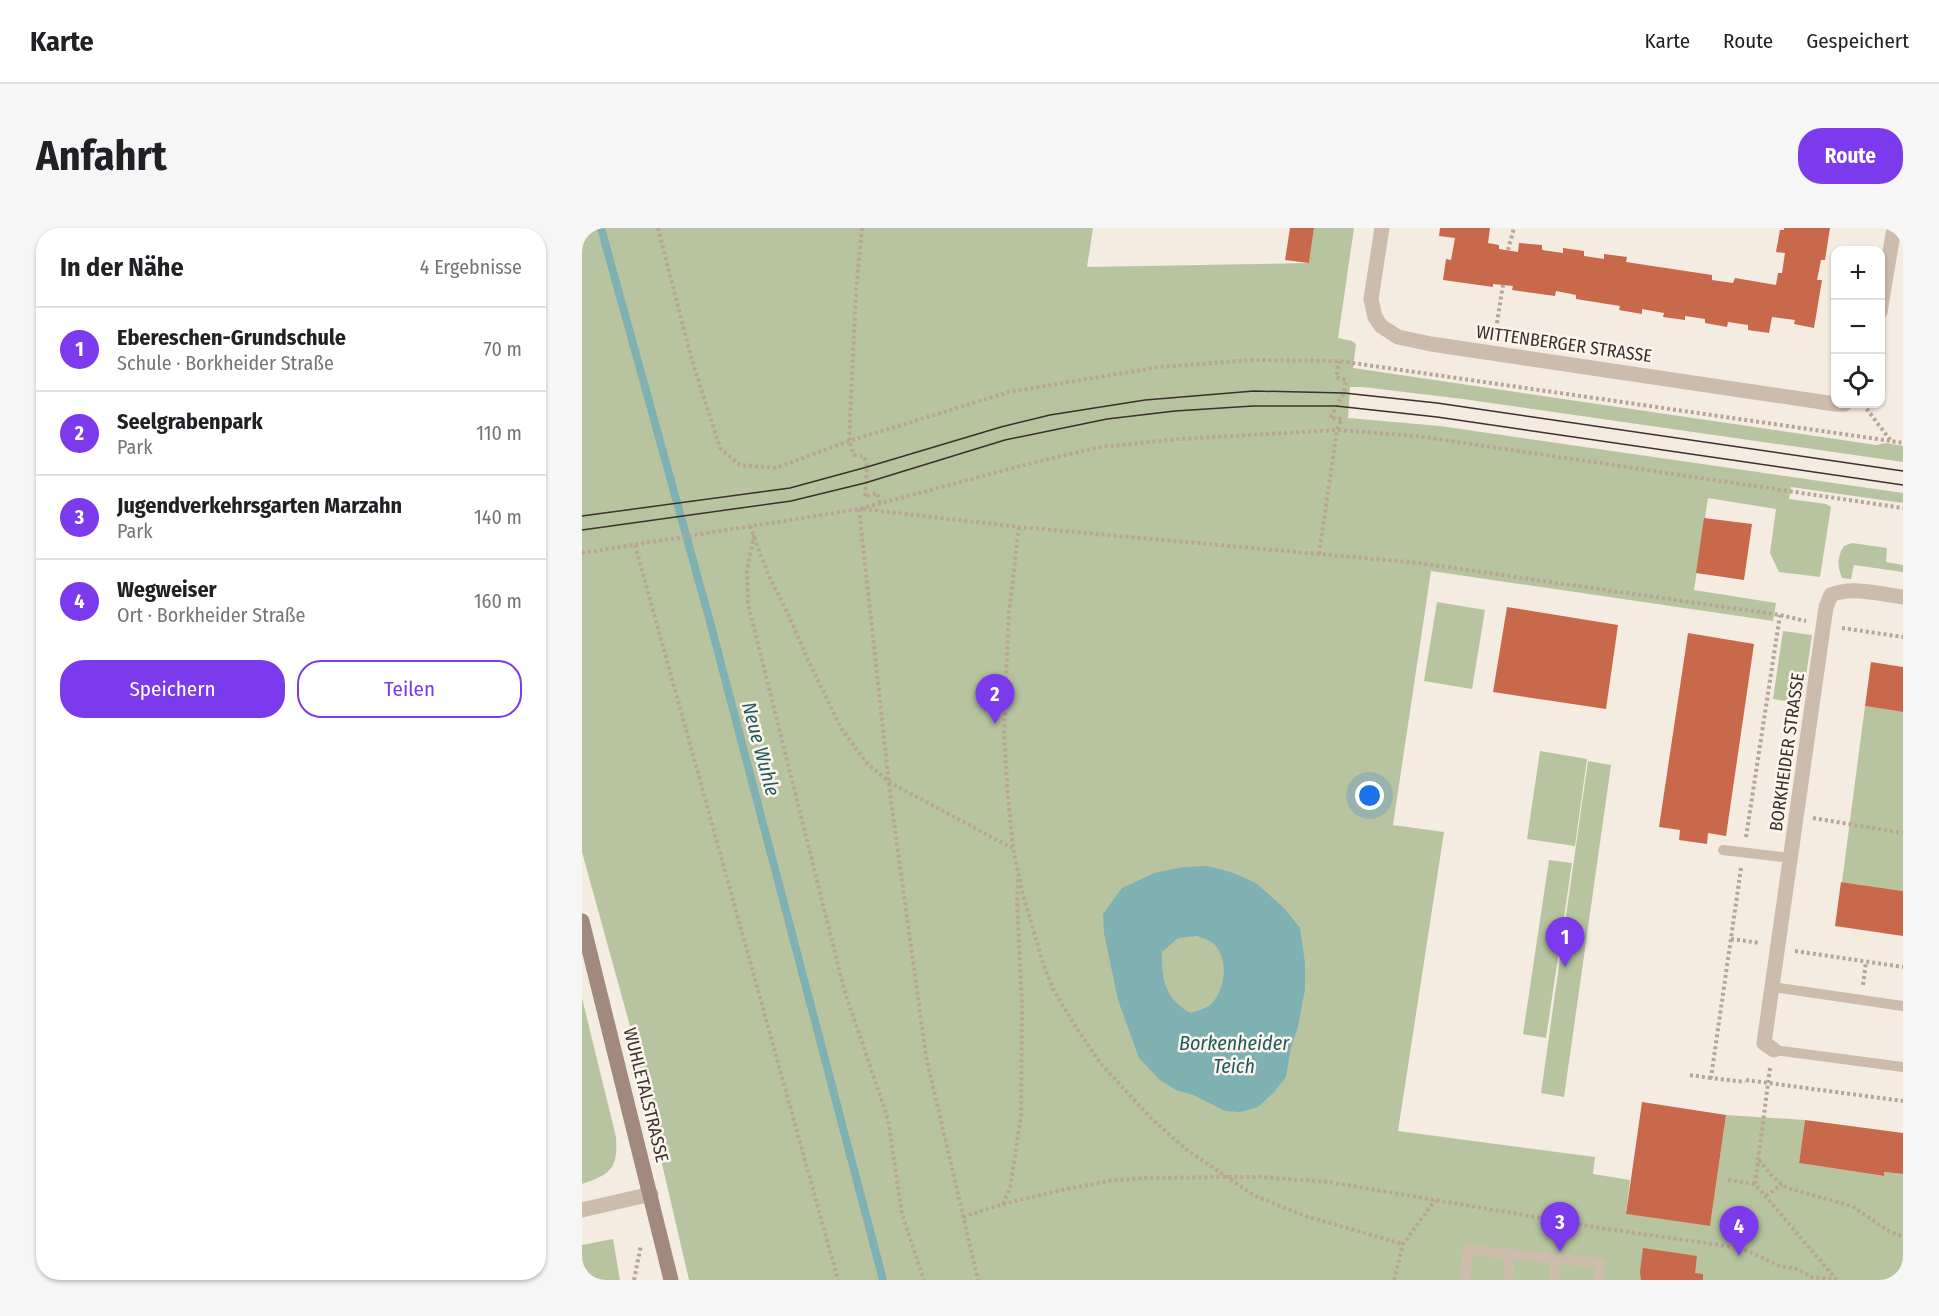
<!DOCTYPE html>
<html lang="de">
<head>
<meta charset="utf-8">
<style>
	body { margin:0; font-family:"Fira Sans Condensed",sans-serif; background:#f6f6f6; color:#202124 }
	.controls { position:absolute; right:18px; top:18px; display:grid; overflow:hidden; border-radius:12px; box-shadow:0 2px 4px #0004 }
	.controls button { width:54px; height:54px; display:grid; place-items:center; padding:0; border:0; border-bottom:2px solid #e0e0e0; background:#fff; color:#202124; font:30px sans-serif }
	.you { position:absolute; left:788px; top:568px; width:21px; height:21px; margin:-15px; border:4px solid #fff; border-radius:50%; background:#1a73e8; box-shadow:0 0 0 9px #1a73e833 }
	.badge { display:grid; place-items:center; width:39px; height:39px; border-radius:50%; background:#7c3aed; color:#fff; font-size:20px; font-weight:700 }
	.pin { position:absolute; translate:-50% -50px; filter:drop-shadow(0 2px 3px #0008) }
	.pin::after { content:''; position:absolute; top:32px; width:21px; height:18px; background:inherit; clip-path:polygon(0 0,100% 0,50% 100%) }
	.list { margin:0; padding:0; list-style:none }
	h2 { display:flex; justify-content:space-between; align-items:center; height:78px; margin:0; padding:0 24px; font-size:26px }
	h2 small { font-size:20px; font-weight:400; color:#757577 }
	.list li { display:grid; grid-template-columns:39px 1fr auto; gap:18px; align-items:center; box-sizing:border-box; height:84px; padding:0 24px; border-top:2px solid #e0e0e0 }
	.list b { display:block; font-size:22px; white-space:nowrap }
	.list p { margin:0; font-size:20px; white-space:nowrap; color:#757577 }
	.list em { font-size:20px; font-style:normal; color:#757577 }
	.actions { display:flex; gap:12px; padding:18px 24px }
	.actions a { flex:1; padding:14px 0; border:2px solid #7c3aed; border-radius:24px; text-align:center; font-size:21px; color:#7c3aed }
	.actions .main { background:#7c3aed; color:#fff }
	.icon { flex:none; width:33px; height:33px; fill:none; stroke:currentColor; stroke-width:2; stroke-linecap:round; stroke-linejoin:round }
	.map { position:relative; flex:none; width:1321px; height:1052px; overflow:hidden; border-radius:24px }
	header { display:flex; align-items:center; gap:36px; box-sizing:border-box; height:84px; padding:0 30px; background:#fff; border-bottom:2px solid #e0e0e0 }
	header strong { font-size:28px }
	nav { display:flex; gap:33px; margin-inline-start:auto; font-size:21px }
	.intro { display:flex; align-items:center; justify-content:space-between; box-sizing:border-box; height:144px; padding:0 36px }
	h1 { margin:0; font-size:42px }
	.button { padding:15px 27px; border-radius:24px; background:#7c3aed; color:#fff; font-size:21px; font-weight:700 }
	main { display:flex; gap:36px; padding:0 36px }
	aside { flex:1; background:#fff; border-radius:24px; box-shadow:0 2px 4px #0004 }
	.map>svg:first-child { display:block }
	.green { fill:#b8c4a0 }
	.water { fill:#7fb0b2; fill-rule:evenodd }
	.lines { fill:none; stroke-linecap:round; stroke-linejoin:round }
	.stream { stroke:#7fb0b2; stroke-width:8 }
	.building { fill:#c8694b }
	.path { stroke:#b9a596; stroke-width:4; stroke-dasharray:3 3; stroke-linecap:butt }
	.service { stroke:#cdbbac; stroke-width:10 }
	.minor { stroke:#cdbbac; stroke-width:15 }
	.secondary { stroke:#a18a7d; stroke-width:15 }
	.tram { stroke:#3b302b; stroke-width:1.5 }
	.labels { text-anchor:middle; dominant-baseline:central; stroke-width:5; stroke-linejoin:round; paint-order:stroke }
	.street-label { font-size:18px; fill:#3b302b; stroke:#fbf5ee }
	.water-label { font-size:20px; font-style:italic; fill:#1f5a5e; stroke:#fbf5ee }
</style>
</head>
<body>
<header>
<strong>Karte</strong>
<nav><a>Karte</a><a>Route</a><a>Gespeichert</a></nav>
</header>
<div class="intro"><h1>Anfahrt</h1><a class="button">Route</a></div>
<main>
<aside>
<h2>In der Nähe<small>4 Ergebnisse</small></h2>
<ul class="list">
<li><span class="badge">1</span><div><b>Ebereschen-Grundschule</b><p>Schule · Borkheider Straße</p></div><em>70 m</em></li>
<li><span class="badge">2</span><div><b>Seelgrabenpark</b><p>Park</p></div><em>110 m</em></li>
<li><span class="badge">3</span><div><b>Jugendverkehrsgarten Marzahn</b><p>Park</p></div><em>140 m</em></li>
<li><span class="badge">4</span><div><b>Wegweiser</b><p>Ort · Borkheider Straße</p></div><em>160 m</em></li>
</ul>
<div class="actions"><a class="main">Speichern</a><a>Teilen</a></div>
</aside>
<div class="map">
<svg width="1321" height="1052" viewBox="0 0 1321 1052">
	<rect width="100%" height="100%" fill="#f4ebe1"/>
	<g class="green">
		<polygon points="0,0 511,0 505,39 727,35 732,0 772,0 756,110 770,113 774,116 771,140 1294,217 1304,215 1321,218 1321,234 881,171 781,159 768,159 766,190 858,198 1321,265 1321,275 1209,259 1207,271 1244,276 1249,279 1238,349 1197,344 1188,325 1194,281 1126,270 1112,362 1194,375 1191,393 849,343 811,597 862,604 816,903 1013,929 1011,946 1048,952 1044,986 1128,998 1144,887 1223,892 1217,935 1301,948 1302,944 1321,946 1321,1052 107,1052 48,798 0,624"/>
		<path d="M1270,315L1305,320L1304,334L1321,337V344L1272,337L1269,351L1260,350C1255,337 1255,329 1262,318Z"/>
		<polygon points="855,374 903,382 890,461 842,453"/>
		<polygon points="1201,403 1230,407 1220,476 1191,471"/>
		<polygon points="1283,478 1321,484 1321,663 1260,654"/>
		<polygon points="958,523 1005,531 993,618 945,611"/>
		<polygon points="1006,533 1029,537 982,869 959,865"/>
		<polygon points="967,632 990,635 964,810 941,806"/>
		<path d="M0,770L34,909C36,941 29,946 0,956Z"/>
		<polygon points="31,1011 38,1052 0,1052 0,1017"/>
	</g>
	<path class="water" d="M625,638L649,644L674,655L703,681L718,700L723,735V762L716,798L709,820L704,849L692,864L676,879L658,884L643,883L611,867L594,862L578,852L557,830L536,772L522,705L521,686L540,660L572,645L602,639ZM615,708C620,710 628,712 632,716C648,732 643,765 627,778C622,781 614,783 609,785C583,772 579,750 580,724L596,710Z"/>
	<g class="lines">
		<polyline class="stream" points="19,0 127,390 301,1052"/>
	</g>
	<g class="building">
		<polygon points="708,0 732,0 727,35 703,32"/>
		<polygon points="858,0 908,0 906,15 917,17 917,21 936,24 937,15 960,17 960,22 981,25 981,20 1002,23 1002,28 1022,31 1022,26 1045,29 1044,34 1130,47 1130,52 1151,55 1153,50 1194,57 1196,45 1200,45 1203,25 1194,24 1198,2 1202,2 1202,0 1248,0 1243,32 1239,32 1235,52 1240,52 1232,100 1212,96 1213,92 1190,89 1187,105 1166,102 1166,97 1146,94 1145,99 1123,95 1123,91 1103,88 1103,92 1081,89 1082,85 1060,81 1060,86 1037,82 1038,78 994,71 994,67 974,63 973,68 930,62 931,58 911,56 911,59 861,52 864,31 869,32 873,10 857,8"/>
		<polygon points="1122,290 1170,296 1162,352 1114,345"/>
		<polygon points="925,379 1036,397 1024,481 911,464"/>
		<polygon points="1106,405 1172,416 1144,608 1126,605 1125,616 1097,612 1098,602 1077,599"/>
		<polygon points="1289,434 1321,439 1321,484 1283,478"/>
		<polygon points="1259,654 1321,663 1321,708 1253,698"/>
		<polygon points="1060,874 1144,887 1128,998 1044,986"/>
		<polygon points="1223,892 1321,905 1321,946 1302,944 1302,948 1217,935"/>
		<polygon points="1061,1020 1115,1028 1113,1045 1121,1046 1121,1052 1059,1052 1058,1044"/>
	</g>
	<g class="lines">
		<g class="path">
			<polyline points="76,0 109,129 138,220 158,237 194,240 267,213 427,164 578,139 671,132 757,133 1309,213"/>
			<polyline points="280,0 274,63 267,213 272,227 282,228 285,239 283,269 295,265 298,275"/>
			<polyline points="926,22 932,0"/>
			<polyline points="913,107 921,57"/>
			<polyline points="1281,176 1309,213 1321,215"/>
			<polyline points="277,281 308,565 344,828 396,1052"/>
			<polyline points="281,281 437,299 837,335 1198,387 1224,393"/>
			<polyline points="168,298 186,346 206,386 226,432 259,500 284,534 307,554 430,620"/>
			<polyline points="437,299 427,384 424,449 422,508 426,569 431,620 441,667 462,738 471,761 495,801 519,836 571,892 605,922 673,968 723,988 821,1016"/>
			<polyline points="172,307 165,343 166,376 262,761 306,891 320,986 342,1052"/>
			<polyline points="53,317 256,1052"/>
			<polyline points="0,325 277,281 442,237 518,219 598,211 755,202 835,208 1321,280"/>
			<polyline points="737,326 755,202 760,191 748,190 762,165 764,152 754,149 757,133"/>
			<polyline points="1260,400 1321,409"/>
			<polyline points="1231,590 1321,605"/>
			<polyline points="1164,609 1198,387"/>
			<polyline points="1159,640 1129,850 1163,854"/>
			<polyline points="1149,711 1178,715"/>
			<polyline points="1213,723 1321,739"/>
			<polyline points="1281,757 1284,734"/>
			<polyline points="1188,840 1173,956 1254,1051"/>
			<polyline points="1108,847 1129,850"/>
			<polyline points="1164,852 1321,873"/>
			<polyline points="1177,932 1191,949 1205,960 1270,978 1305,1002 1321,1009"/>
			<polyline points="1146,952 1173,956"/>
			<polyline points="1184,968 1200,956"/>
			<polyline points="421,976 428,960 439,888 440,778 435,673 436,651"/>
			<polyline points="381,989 421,976 480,962 527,953 561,950 644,949 678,949 747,954 1025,1001 1159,1020 1198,1038 1216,1041 1229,1049 1258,1052"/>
			<polyline points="52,1052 59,1017"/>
			<polyline points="812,1052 821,1016 853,972"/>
		</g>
		<g class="service">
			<polyline points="1141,622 1209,630"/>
			<polyline points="1191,759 1321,778"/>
			<polyline points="1192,822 1321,839"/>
			<polyline points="883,1052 886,1022 1018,1035 1017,1052"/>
			<polyline points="926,1052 927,1026"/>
			<polyline points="973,1052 974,1030"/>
		</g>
		<g class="minor">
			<polyline points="800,0 789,71 793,89 799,98 816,109 849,116 1253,176 1263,176"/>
			<polyline points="1298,84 1312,0"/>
			<path d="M1192,822L1182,815L1244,379L1249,367C1270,358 1299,366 1321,369"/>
			<polyline points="0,982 69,966"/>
		</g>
		<polyline class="secondary" points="0,693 89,1052"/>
		<g class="tram">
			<polyline points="0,288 208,260 285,239 419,199 468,187 563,172 672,163 762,165 855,175 1321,243"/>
			<polyline points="0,302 209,273 283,255 423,212 525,191 593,183 671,178 754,178 855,189 1321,257"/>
		</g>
	</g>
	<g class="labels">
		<g class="street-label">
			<text transform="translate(982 116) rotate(8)">WITTENBERGER STRASSE</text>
			<text transform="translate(1205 524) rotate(-82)">BORKHEIDER STRASSE</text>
			<text transform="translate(64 867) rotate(76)">WUHLETALSTRASSE</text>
		</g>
		<g class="water-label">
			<text transform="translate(179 521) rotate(75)">Neue Wuhle</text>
			<text x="652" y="815">Borkenheider<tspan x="652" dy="23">Teich</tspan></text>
		</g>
	</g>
</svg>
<div class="controls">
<button>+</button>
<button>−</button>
<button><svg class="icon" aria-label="locate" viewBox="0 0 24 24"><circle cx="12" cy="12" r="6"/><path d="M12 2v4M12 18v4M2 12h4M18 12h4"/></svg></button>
</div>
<div class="you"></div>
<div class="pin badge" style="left:983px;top:739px">1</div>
<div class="pin badge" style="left:413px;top:496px">2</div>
<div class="pin badge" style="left:978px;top:1024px">3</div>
<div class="pin badge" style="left:1157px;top:1028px">4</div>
</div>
</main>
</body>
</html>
